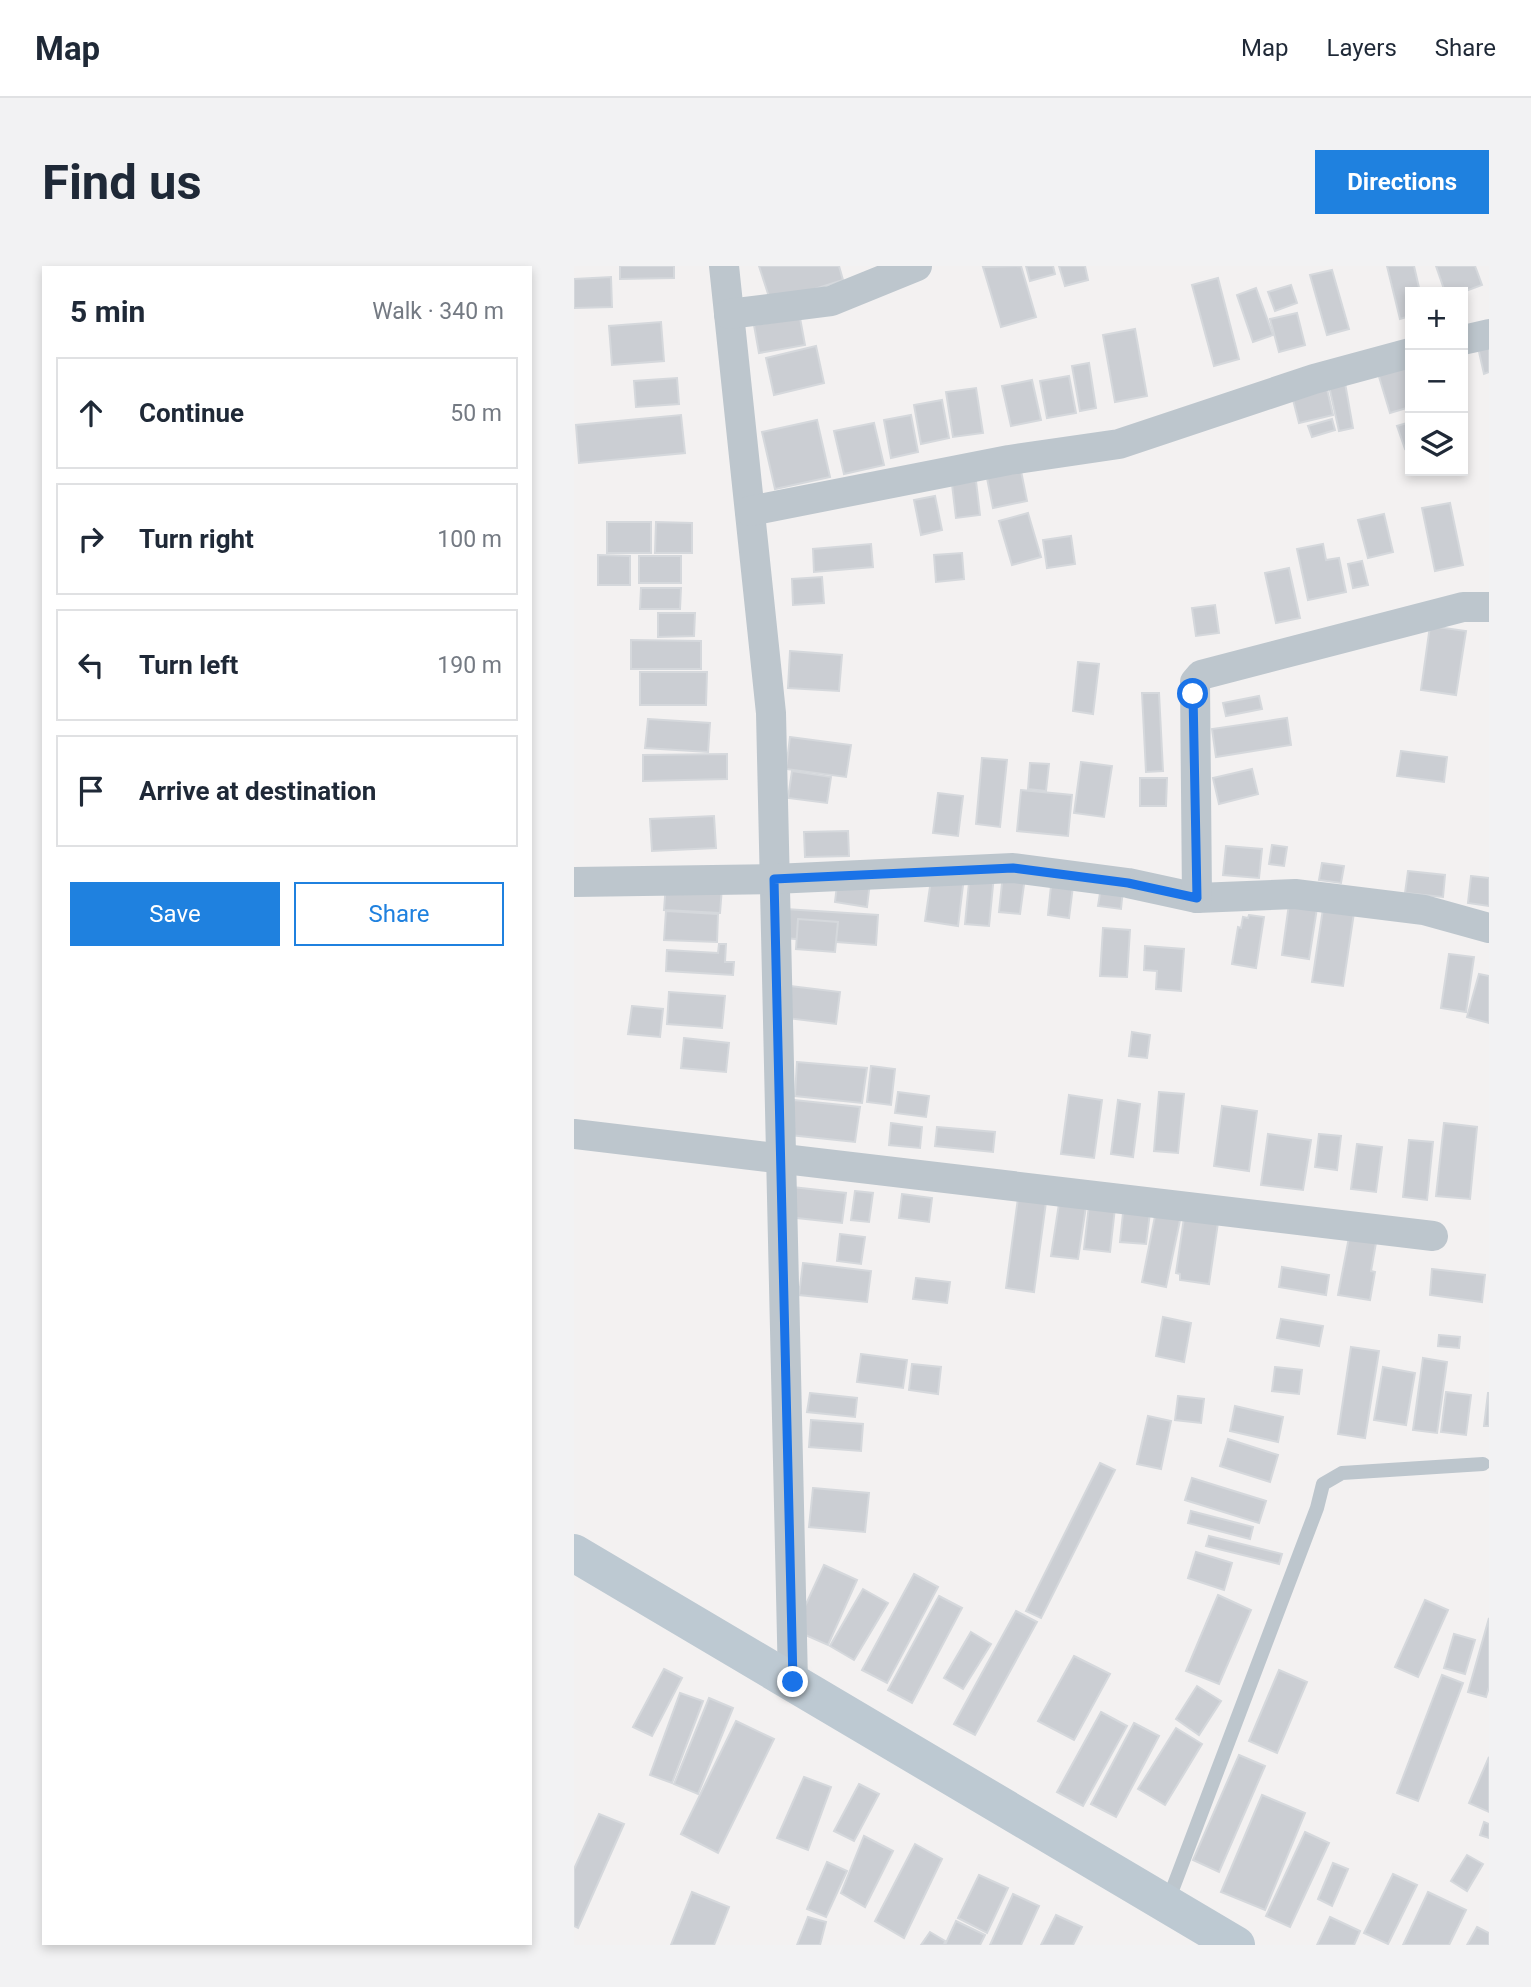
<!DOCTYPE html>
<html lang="en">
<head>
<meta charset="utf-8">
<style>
	body { margin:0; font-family:Roboto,sans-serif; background:#f2f2f3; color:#1f2937 }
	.controls { position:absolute; right:21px; top:21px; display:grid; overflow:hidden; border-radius:0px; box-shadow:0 4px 10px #0003 }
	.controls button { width:63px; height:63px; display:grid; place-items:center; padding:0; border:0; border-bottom:2px solid #e0e1e3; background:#fff; color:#1f2937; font:35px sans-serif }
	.stop { position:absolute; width:21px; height:21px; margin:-16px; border:5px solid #1a73e8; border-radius:50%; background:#fff }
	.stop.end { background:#1a73e8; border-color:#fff; box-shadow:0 2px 7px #0008 }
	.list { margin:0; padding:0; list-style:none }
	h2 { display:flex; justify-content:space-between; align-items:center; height:91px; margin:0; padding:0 28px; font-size:30px }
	h2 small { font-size:23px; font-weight:400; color:#747a83 }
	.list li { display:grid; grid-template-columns:46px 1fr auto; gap:21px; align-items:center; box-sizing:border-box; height:112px; margin:0 14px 14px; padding:0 14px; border:2px solid #e0e1e3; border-radius:0px }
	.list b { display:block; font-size:26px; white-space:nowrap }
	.list em { font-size:23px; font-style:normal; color:#747a83 }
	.actions { display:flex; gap:14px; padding:21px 28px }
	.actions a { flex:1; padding:16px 0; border:2px solid #1f81df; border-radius:0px; text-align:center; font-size:24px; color:#1f81df }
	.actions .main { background:#1f81df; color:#fff }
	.icon { flex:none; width:38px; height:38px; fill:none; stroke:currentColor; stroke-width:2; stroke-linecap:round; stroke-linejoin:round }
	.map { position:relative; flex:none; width:915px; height:1679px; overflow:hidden; border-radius:0px }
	header { display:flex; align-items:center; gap:42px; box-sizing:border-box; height:98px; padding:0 35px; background:#fff; border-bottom:2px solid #e0e1e3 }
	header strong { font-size:33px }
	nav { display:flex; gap:38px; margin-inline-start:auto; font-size:24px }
	.intro { display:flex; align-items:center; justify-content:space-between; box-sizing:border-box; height:168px; padding:0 42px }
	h1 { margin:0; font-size:49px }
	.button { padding:18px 32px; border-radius:0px; background:#1f81df; color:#fff; font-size:24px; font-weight:700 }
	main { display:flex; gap:42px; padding:0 42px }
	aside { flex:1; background:#fff; border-radius:0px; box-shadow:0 4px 10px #0003 }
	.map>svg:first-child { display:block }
	.building { fill:#cbced3; stroke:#d5d8dc; stroke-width:2 }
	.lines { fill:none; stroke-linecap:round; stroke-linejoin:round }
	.service { stroke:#bdc6cd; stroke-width:14 }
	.minor { stroke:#bdc6cd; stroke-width:30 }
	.secondary { stroke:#bdc9d2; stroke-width:38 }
	.route { stroke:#1a73e8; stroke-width:9 }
</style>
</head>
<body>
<header>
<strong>Map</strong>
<nav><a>Map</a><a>Layers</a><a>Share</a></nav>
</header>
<div class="intro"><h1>Find us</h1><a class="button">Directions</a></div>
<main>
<aside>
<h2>5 min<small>Walk · 340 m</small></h2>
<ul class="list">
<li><svg class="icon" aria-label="ahead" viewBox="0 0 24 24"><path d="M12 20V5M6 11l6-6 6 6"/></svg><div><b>Continue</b></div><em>50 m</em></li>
<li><svg class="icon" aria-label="right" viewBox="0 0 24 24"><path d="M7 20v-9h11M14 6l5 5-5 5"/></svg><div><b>Turn right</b></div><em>100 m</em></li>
<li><svg class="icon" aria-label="left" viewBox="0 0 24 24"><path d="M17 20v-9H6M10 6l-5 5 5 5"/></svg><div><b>Turn left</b></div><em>190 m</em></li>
<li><svg class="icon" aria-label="arrive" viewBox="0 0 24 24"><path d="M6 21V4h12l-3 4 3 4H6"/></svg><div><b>Arrive at destination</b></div></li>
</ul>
<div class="actions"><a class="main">Save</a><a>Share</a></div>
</aside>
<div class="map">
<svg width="915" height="1679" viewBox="0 0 915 1679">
	<rect width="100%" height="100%" fill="#f3f1f1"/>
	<g class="building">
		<polygon points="46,0 100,0 100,12 46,13"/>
		<polygon points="185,0 265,0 269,14 197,37"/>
		<polygon points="447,0 462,51 427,61 409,1"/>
		<polygon points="452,0 479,0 481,8 456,15"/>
		<polygon points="485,0 511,0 514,14 491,20"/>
		<polygon points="813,0 840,0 846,26 836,26 836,50 826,53"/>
		<polygon points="862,0 901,0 908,19 889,26 871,26"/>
		<polygon points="758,4 775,63 753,69 736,9"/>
		<polygon points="37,11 38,41 0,42 0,13"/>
		<polygon points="644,12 665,93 640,100 618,19"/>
		<polygon points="717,19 723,37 701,45 694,26"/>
		<polygon points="682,22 699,69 679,76 663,29"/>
		<polygon points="723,47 731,79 705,86 696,53"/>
		<polygon points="226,52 231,79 185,87 180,59"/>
		<polygon points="87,56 90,95 38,99 35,60"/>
		<polygon points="561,63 573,130 541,136 529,69"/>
		<polygon points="915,74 915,106 910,108 903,77"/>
		<polygon points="242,80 250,117 200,129 192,92"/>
		<polygon points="834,95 836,103 836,141 816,147 803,104"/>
		<polygon points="515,97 522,142 506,145 498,100"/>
		<polygon points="495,110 502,147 473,152 466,115"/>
		<polygon points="103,112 105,138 62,141 60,115"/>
		<polygon points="458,114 467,154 437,160 428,120"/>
		<polygon points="751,114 759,149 725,157 716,122"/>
		<polygon points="771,117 779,162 765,165 755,120"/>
		<polygon points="402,122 409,167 379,171 372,126"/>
		<polygon points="368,134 375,172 347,178 340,139"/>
		<polygon points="107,149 111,187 5,197 2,159"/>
		<polygon points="337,149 344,186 317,192 310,154"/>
		<polygon points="758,153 761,164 738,171 734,160"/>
		<polygon points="243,154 256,211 201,223 188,166"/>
		<polygon points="836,156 836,181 831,183 823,160"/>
		<polygon points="300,157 310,199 270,208 260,165"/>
		<polygon points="445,195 453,235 419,242 411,202"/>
		<polygon points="402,215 406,249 382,252 378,218"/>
		<polygon points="361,230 368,264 347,269 340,234"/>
		<polygon points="876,237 889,299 861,305 848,242"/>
		<polygon points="454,247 467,291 438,299 425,255"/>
		<polygon points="810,248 819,286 794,292 784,254"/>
		<rect x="33" y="256" width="44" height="31"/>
		<polygon points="82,256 118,257 118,287 81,287"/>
		<polygon points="497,270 501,298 473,302 469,274"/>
		<polygon points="297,278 299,301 240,306 239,283"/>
		<polygon points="749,278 752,294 765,292 772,326 734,334 723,283"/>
		<polygon points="388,287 390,313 362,316 360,289"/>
		<polygon points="24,289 56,290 56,319 24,319"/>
		<rect x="65" y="290" width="42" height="27"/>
		<polygon points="788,295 794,319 779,322 774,298"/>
		<polygon points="715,302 726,352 702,357 691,307"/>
		<polygon points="248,311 250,337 219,339 218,313"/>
		<polygon points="67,322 107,322 106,343 66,343"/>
		<polygon points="641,339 645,367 622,370 618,342"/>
		<polygon points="84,347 121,347 120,370 84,371"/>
		<polygon points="856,360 892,365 882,429 847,424"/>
		<polygon points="57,374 127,375 127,403 57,403"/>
		<polygon points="216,385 268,389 265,425 214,422"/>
		<polygon points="504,396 525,398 519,448 499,445"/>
		<polygon points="66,406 133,406 132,439 66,439"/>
		<polygon points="568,427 585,427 589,505 572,506"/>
		<polygon points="685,430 688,443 652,450 649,437"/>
		<polygon points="713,452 717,479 642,491 638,463"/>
		<polygon points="74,453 136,457 134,486 71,482"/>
		<polygon points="216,471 277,479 272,511 212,503"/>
		<polygon points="827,485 873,491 870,516 823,510"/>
		<polygon points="153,488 153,513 69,515 69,489"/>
		<polygon points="408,492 433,494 426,561 402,558"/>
		<polygon points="507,496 538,500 530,551 500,547"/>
		<polygon points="456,497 475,498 472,525 454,523"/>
		<polygon points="678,503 684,528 645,538 639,512"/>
		<polygon points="218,505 257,511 253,537 214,532"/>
		<polygon points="566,512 593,512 592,540 566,540"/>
		<polygon points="447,524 498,529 494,570 443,565"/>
		<polygon points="364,527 389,530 384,570 359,567"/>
		<polygon points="140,550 142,582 78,585 76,553"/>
		<polygon points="274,565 275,590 231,591 230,566"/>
		<polygon points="698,579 713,581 710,600 695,598"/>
		<polygon points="652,580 688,583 685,612 649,609"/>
		<polygon points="748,597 770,600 767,617 745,614"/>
		<polygon points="834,605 871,609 869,631 831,627"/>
		<polygon points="396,606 420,609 415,660 391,658"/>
		<polygon points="358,607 390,611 384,660 351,655"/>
		<polygon points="429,608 451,611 446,648 425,646"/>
		<polygon points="478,610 500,612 495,652 474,649"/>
		<polygon points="897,610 915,612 915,640 894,637"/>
		<polygon points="264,611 296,616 293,641 261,636"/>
		<polygon points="92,618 148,621 146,647 90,644"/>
		<polygon points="527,621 549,623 547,643 524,640"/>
		<polygon points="750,636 781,640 769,720 738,716"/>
		<polygon points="715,638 743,642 735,693 708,689"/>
		<polygon points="211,643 304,649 302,679 209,672"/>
		<polygon points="92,645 144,648 143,676 90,674"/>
		<polygon points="675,649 690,651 682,702 658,698 664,661 667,662 669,651 674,652"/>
		<polygon points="224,653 264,656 261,686 222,683"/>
		<polygon points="529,662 556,664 553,711 526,710"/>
		<polygon points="145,678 152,678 151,696 160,696 159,709 92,705 93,684 144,687"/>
		<polygon points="571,680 610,683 607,725 582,723 583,705 570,704"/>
		<polygon points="875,688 900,691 892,746 867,742"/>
		<polygon points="905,708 915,710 915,757 893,751"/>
		<polygon points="208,719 266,726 262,758 204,751"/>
		<polygon points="95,726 151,730 148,762 93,758"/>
		<polygon points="58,740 89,743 86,771 54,768"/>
		<polygon points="558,766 576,769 573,792 555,790"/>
		<polygon points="110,772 155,777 152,806 107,802"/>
		<polygon points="223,796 293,802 288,837 221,830"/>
		<polygon points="297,800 321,803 317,839 293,836"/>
		<polygon points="324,826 355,830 352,851 321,847"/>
		<polygon points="585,826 610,828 604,887 580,885"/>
		<polygon points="495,829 528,834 520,892 487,888"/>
		<polygon points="220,834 286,841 281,876 216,869"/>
		<polygon points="544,834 566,838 559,891 537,888"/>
		<polygon points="648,840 683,845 675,905 640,900"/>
		<polygon points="317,857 348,861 346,882 315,879"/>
		<polygon points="870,857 903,861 896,933 862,930"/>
		<polygon points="363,861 421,866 419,886 361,880"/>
		<polygon points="694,868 737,874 729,924 687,919"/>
		<polygon points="745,868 767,870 763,904 741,901"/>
		<polygon points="835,874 859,876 853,934 829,931"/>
		<polygon points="783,878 808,881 802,926 777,923"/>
		<polygon points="446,917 474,921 460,1026 432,1022"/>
		<polygon points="218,921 272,927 268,957 214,951"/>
		<polygon points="281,925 299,927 295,956 277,954"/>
		<polygon points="328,928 358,932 355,956 325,952"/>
		<polygon points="551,928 578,931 572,978 546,976"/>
		<polygon points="516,930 542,933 536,986 510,983"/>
		<polygon points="486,931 513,934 504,993 477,990"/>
		<polygon points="584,935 609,940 592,1021 568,1016"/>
		<polygon points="612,938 646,943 635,1018 606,1014 606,1008 602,1007"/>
		<polygon points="776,966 803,971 797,1005 801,1006 796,1034 764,1029"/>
		<polygon points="266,968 291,971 287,998 263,995"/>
		<polygon points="229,997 297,1005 293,1036 225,1029"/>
		<polygon points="708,1001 755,1009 752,1029 705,1021"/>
		<polygon points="858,1003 911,1009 908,1036 856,1029"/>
		<polygon points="342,1012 376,1016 373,1037 339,1033"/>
		<polygon points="589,1051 617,1057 610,1096 582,1090"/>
		<polygon points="707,1053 749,1060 745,1080 703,1072"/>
		<polygon points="865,1069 886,1071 885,1082 864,1080"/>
		<polygon points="777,1081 805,1085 791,1172 764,1168"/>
		<polygon points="287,1088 333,1094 329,1122 283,1116"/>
		<polygon points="849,1092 873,1096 863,1167 839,1164"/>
		<polygon points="338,1098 367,1101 364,1128 335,1124"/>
		<polygon points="701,1101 728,1104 725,1128 698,1125"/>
		<polygon points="809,1101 841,1107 832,1159 800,1154"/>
		<polygon points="872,1126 897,1129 892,1169 867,1166"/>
		<polygon points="236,1127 283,1132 281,1151 233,1146"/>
		<polygon points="914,1127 915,1127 915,1160 910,1160"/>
		<polygon points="604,1130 630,1133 627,1157 601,1154"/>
		<polygon points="661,1140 709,1151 704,1176 656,1165"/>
		<polygon points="574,1150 597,1155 587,1203 563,1198"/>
		<polygon points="237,1154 289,1158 287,1185 235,1181"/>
		<polygon points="654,1173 704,1189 696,1216 646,1200"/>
		<polygon points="526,1197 541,1204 467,1352 452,1345"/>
		<polygon points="618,1212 692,1235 685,1257 611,1234"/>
		<polygon points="239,1222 295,1227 291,1266 235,1261"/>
		<polygon points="617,1245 679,1261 676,1273 614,1257"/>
		<polygon points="635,1270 708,1288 705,1298 632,1280"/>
		<polygon points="622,1286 658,1297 650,1324 614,1312"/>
		<polygon points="250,1299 283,1314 254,1379 220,1364"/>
		<polygon points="340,1308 364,1321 313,1417 288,1404"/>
		<polygon points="289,1323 314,1337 280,1394 256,1380"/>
		<polygon points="644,1329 677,1344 645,1418 612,1405"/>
		<polygon points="365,1330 388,1342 338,1437 314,1424"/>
		<polygon points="851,1334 874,1344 844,1411 821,1401"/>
		<polygon points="442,1345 463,1356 401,1469 380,1458"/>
		<polygon points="915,1352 915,1421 912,1431 894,1426"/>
		<polygon points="397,1366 417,1378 389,1423 370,1412"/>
		<polygon points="880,1368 901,1374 891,1408 870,1402"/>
		<polygon points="500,1390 536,1408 500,1474 464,1455"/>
		<polygon points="90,1403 108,1412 78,1470 59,1461"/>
		<polygon points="705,1404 733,1416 703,1487 675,1475"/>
		<polygon points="868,1409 889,1417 844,1535 823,1527"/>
		<polygon points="623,1420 647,1435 625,1469 602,1453"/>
		<polygon points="106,1427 129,1435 98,1517 76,1509"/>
		<polygon points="135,1432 159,1442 124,1528 100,1518"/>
		<polygon points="527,1446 553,1460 509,1540 483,1526"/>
		<polygon points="162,1455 200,1473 144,1587 107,1568"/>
		<polygon points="560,1457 585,1470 542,1551 517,1538"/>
		<polygon points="602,1462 628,1478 591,1539 564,1523"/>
		<polygon points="665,1489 691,1500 645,1606 619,1594"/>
		<polygon points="915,1491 915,1546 895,1537"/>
		<polygon points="230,1511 257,1521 234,1584 203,1572"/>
		<polygon points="285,1518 305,1528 280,1575 260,1565"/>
		<polygon points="688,1529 731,1547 691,1644 647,1626"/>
		<polygon points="25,1548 50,1558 4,1662 0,1660 0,1603"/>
		<polygon points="910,1556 915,1558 915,1572 906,1569"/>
		<polygon points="731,1566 755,1577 716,1661 692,1650"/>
		<polygon points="290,1570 319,1585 291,1641 267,1627"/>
		<polygon points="341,1578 368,1593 330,1672 301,1655"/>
		<polygon points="893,1589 909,1598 893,1625 877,1615"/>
		<polygon points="253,1596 273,1605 252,1651 233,1643"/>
		<polygon points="759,1597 774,1603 758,1640 744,1633"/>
		<polygon points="819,1608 843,1619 814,1678 790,1667"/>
		<polygon points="405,1609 434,1622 413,1667 384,1652"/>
		<polygon points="118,1626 155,1641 140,1679 97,1679"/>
		<polygon points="854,1626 892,1644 875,1679 829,1679"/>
		<polygon points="439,1628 465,1640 447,1679 416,1679"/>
		<polygon points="482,1649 508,1661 499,1679 467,1679"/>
		<polygon points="234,1651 252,1656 246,1679 223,1679"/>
		<polygon points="756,1651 786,1665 780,1679 743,1679"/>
		<polygon points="382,1655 411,1669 406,1679 371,1679"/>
		<polygon points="903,1661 915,1667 915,1679 893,1679"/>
		<polygon points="356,1666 371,1675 370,1679 347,1679"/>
	</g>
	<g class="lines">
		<polyline class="service" points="594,1635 743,1242 749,1218 768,1207 909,1198"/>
		<g class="minor">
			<polyline points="150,0 197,447 219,1416"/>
			<polyline points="155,48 257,35 343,0"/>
			<polyline points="889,74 915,68"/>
			<polyline points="176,245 435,194 545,178 740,113 836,87"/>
			<polyline points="0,616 200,613 439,602 554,617 623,632 721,628 850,644 915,662"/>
			<polyline points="623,632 621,416 627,409 889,341 915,341"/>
			<polyline points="0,868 859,970"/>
		</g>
		<polyline class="secondary" points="0,1287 662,1679"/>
	</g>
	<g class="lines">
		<polyline class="route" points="219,1416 200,613 439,602 554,617 623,632 619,428"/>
	</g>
</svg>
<div class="controls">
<button>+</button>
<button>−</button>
<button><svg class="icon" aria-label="layers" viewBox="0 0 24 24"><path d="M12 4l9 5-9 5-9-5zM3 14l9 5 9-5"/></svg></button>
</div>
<div class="stop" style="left:619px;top:428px"></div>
<div class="stop end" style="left:219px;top:1416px"></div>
</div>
</main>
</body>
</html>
